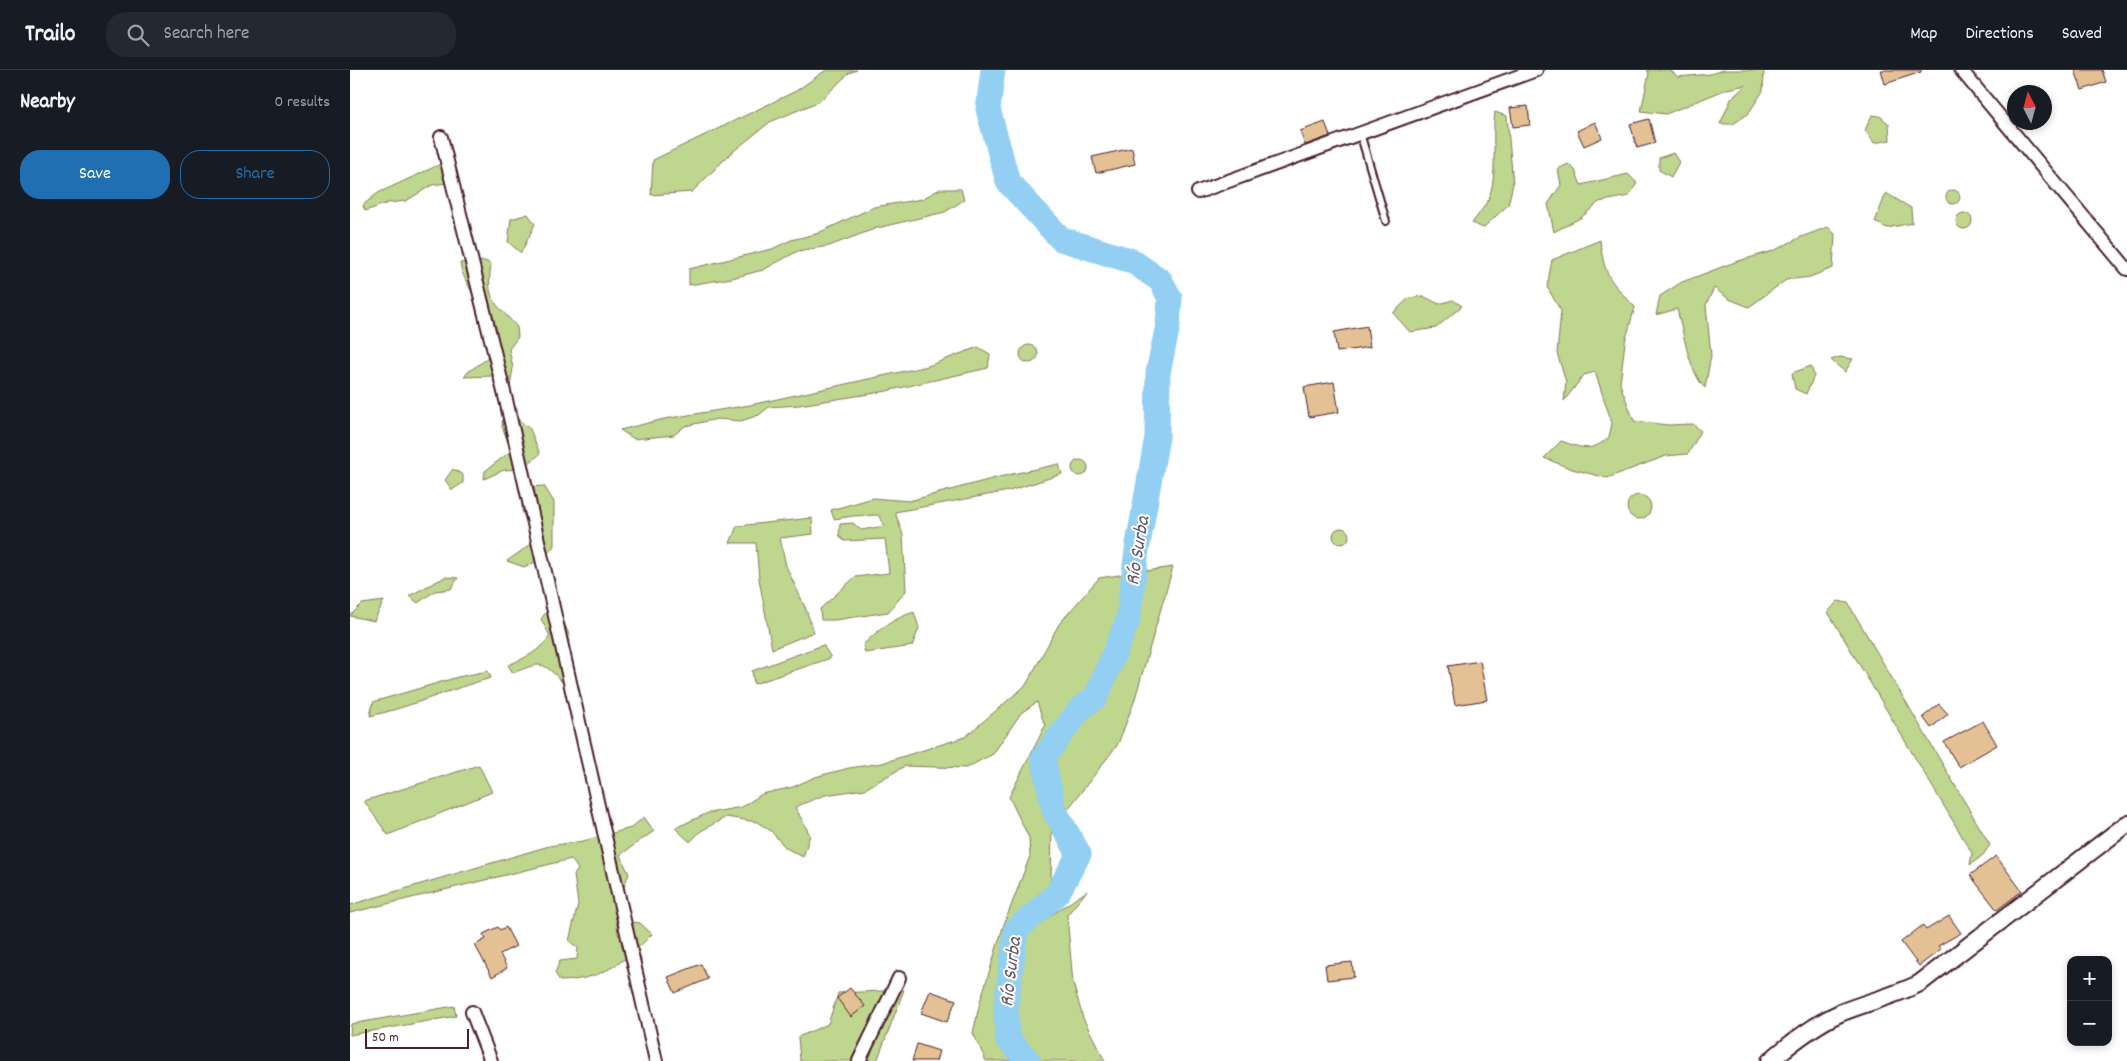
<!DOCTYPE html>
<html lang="en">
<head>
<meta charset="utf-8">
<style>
	body { margin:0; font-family:Dekko,sans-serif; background:#242831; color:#f1f3f6 }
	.controls { position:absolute; right:15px; bottom:15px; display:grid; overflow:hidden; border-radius:10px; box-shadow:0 2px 8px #0003 }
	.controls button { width:45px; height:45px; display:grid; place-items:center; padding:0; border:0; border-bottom:1px solid #363941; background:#171b24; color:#f1f3f6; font:25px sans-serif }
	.compass { position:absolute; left:1657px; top:15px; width:45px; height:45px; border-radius:50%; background:#171b24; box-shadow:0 2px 8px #0003; rotate:354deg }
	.scale { position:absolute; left:15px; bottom:12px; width:104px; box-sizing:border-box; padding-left:5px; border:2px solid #4a1f2b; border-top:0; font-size:14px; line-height:18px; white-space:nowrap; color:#4a1f2b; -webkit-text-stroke:4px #fff; paint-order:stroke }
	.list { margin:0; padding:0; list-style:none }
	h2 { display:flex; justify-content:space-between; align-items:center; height:65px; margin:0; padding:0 20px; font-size:21px }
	h2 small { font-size:16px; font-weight:400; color:#9ea1a6 }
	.actions { display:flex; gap:10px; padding:15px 20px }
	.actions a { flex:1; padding:11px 0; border:1px solid #1f6fb2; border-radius:20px; text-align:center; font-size:18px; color:#1f6fb2 }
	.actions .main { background:#1f6fb2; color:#fff }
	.icon { flex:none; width:28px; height:28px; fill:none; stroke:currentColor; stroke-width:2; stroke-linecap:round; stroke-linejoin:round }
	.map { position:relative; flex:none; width:1777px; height:991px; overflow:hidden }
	header { display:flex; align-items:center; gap:30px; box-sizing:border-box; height:70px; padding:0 25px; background:#171b24; border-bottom:1px solid #363941 }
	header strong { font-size:24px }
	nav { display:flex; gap:28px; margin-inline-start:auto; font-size:18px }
	.search { width:350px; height:45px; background:#242831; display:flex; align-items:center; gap:12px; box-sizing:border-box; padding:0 18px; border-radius:20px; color:#9ea1a6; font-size:19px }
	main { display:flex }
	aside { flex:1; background:#171b24 }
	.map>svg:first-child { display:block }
	.green { fill:#bed68d; stroke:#847a5c }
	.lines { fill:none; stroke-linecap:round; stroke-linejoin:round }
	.river { stroke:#92cff2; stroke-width:25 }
	.building { fill:#e4c095; stroke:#4a1f2b }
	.service-casing { stroke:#4a1f2b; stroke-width:10 }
	.minor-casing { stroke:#4a1f2b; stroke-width:16 }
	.tertiary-casing { stroke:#4a1f2b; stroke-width:20 }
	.service { stroke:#fff; stroke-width:6 }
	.minor { stroke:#fff; stroke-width:12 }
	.tertiary { stroke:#fff; stroke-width:16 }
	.labels { text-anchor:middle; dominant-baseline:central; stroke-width:4; stroke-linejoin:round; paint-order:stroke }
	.water-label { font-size:20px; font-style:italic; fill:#605467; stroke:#fff }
</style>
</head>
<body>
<header>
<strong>Trailo</strong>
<div class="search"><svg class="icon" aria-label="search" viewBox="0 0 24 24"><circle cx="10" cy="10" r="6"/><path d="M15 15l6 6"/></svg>Search here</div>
<nav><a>Map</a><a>Directions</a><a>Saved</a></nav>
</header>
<main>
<aside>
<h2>Nearby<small>0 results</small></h2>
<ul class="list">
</ul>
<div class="actions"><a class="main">Save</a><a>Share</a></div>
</aside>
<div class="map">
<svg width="1777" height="991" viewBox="0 0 1777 991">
	<rect width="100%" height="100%" fill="#fff"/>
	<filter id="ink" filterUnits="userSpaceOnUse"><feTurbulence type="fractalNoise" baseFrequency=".02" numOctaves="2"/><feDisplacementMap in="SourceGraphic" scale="10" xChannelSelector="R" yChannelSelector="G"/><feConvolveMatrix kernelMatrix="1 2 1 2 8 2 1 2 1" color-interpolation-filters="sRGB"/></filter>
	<g filter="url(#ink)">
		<g class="green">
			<polygon points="476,0 507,0 499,3 470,31 420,52 380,84 342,122 301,125 303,90 446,21"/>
			<polygon points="1297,0 1320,0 1328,7 1360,4 1373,0 1414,0 1413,21 1398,44 1383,54 1370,54 1381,29 1396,15 1377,19 1316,44 1291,41 1299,3"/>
			<path d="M1145,42L1157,46L1163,114L1158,135L1133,158L1122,153C1127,146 1134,138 1138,130C1149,103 1141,71 1145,42Z"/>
			<polygon points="1522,45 1530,46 1539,54 1540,70 1524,73 1515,60"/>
			<polygon points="1323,83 1329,92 1321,107 1309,100 1309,88"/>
			<polygon points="95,92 106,100 97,113 82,115 56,131 38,133 15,141 13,135 28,123"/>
			<polygon points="1218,94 1225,100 1231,115 1278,104 1287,113 1279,126 1249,132 1232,147 1204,162 1198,134 1211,115 1208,99"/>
			<polygon points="590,119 611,119 614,130 595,142 527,158 479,176 448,181 413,200 382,208 339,215 339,199 422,179 441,170 466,164 524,137 572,129"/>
			<circle cx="1603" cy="127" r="7"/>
			<polygon points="1536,123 1561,138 1562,153 1537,158 1525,152"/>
			<circle cx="1614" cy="151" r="8"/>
			<polygon points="178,144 185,154 171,183 158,172 161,149"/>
			<path d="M1478,157L1485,164L1483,198L1460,207L1436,210L1399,237L1379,229L1364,218L1356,235L1361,285L1355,318C1339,302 1333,261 1327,239L1306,245L1310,226L1332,212L1385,192L1423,181L1451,167Z"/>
			<path d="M1250,170C1254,206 1260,211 1285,237L1275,272L1270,314L1284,351L1318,355L1343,354L1351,361L1338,384L1316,386L1257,408L1222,399L1194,388L1211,371C1232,378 1241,383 1259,367L1262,353L1245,302L1234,305L1214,331L1216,312L1207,283L1211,241L1197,217L1202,190Z"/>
			<path d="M135,191L141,194C136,233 144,230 167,257L168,267L159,279L163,298L160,317L149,321L142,306L114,307L119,301L137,289C139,268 133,244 123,225C117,211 113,209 110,193Z"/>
			<polygon points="1073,226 1089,234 1103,230 1112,236 1086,258 1060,262 1043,243 1059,228"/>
			<circle cx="679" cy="284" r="9"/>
			<polygon points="628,277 640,284 638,298 532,322 449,335 419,337 409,345 391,351 367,349 335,356 324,365 284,369 270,360 314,349 400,335 578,296"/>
			<polygon points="1490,287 1503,289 1495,302 1481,290"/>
			<polygon points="1461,296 1464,306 1456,324 1445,319 1442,303"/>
			<polygon points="154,338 167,338 169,350 180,359 190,384 172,399 154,400 134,409 135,401 161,381 152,356"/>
			<circle cx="730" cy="398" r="8"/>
			<polygon points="709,394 712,404 659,421 545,442 553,465 556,521 538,542 485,550 471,550 470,539 505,507 539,503 535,469 494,471 489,465 490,454 503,453 511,460 535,456 528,445 503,446 484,449 481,440 523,428 559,431 649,407"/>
			<polygon points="103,399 113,405 113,413 102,420 95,410"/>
			<polygon points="194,416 204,432 204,476 193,489 174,497 157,491 181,474 182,466 172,441 172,417"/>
			<circle cx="1289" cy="437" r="12"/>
			<polygon points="462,448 463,464 430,468 436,496 455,537 464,562 422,579 409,509 406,473 380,473 387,456"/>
			<circle cx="991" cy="466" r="8"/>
			<polygon points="823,497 784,632 768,674 702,760 701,810 691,852 737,821 717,845 723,913 733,948 755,991 636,991 623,963 630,932 653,857 680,786 679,768 659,727 695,656 687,632 671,643 643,684 616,698 555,696 515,719 475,725 445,737 460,765 453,787 436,778 420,760 407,752 376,747 351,761 340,772 325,758 358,743 392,737 412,724 443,717 465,707 499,698 532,693 615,667 676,615 709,554 749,508"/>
			<polygon points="95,507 108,508 101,519 85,521 68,533 59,526"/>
			<path d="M205,530L220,567L215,586L214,614C192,591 193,591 163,603L158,595C175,588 189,582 200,566L191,549Z"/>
			<polygon points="34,531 24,551 0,546 12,534"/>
			<polygon points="1488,531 1498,533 1640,775 1633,785 1620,795 1622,783 1478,542"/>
			<path d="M564,542L569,558L562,576L515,583L513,575C529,559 543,549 564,542Z"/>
			<polygon points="473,575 481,588 404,614 402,601"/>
			<path d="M138,601L141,608C100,619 61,637 20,646L23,632L108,607Z"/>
			<polygon points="129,695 142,722 38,765 14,731"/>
			<path d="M294,747L304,761L270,785L279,804C270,824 265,843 268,865L280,862L284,852L290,853L302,864C275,893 250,910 210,911L205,903L210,891L227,889L228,878L219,871L228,834L224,805L228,799L221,789L0,843V835L199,776L233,771L281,758Z"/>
			<polygon points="554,920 527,991 450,991 448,967 478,954 488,923"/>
			<polygon points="104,936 106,946 0,965 1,954"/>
		</g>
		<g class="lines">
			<polyline class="river" points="643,0 638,39 658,112 711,169 782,191 810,210 820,228 818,255 808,303 807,367 787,480 778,550 746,627 731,638 693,688 704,740 729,784 707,824 666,860 656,936 657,968 678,991"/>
		</g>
		<g class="building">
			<polygon points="1531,0 1571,0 1571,2 1535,14"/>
			<polygon points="1725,0 1752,0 1756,12 1732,20"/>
			<polygon points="1178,36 1180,55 1163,57 1160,38"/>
			<polygon points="1299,49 1305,73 1287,78 1280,54"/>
			<polygon points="975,52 980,66 955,75 950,61"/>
			<polygon points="1245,52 1252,68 1234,76 1227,61"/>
			<polygon points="782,78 785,94 746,103 742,87"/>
			<polygon points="1017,256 1020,277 987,282 984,262"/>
			<polygon points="984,312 989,342 959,347 954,317"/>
			<polygon points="1130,591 1137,630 1105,635 1098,596"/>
			<polygon points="1589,634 1598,644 1581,658 1573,647"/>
			<polygon points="1633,651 1647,675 1609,697 1594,672"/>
			<polygon points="1646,786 1672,821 1647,840 1620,805"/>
			<polygon points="1599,846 1611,863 1588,876 1591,879 1569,896 1551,872 1573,855 1576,860"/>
			<polygon points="148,857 150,860 156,857 166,876 150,884 157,898 142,907 125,875 136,869 133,864"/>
			<polygon points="1002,892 1004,907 977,910 975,895"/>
			<polygon points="351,894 358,909 325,923 318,907"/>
			<polygon points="500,918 515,936 501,947 487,928"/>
			<polygon points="580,921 606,930 597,952 571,943"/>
			<polygon points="567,974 589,981 586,991 562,991"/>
		</g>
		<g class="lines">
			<g class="service-casing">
				<polyline id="service" points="1010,63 1036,151"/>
			</g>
			<g class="minor-casing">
				<g id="minor">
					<polyline points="1611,0 1777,199"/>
					<polyline points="91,67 156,330 306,991"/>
					<polyline points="848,122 1186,0"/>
					<polyline points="122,942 141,991"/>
					<polyline points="509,991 549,908"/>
				</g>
			</g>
			<g class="tertiary-casing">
				<path id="tertiary" d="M1420,991C1441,973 1465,954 1490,943C1517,932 1545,926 1570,913L1777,754"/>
			</g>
			<use href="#service" class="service"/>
			<use href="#minor" class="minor"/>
			<use href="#tertiary" class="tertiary"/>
		</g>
	</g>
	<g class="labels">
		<g class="water-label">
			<text transform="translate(789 481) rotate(-81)">Río Surba</text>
			<text transform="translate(662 902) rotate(-83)">Río Surba</text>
		</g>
	</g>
</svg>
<div class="controls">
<button>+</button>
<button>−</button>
</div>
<svg class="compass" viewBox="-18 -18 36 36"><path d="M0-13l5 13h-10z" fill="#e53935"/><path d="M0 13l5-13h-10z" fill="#9ea1a6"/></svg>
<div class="scale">50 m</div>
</div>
</main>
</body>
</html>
